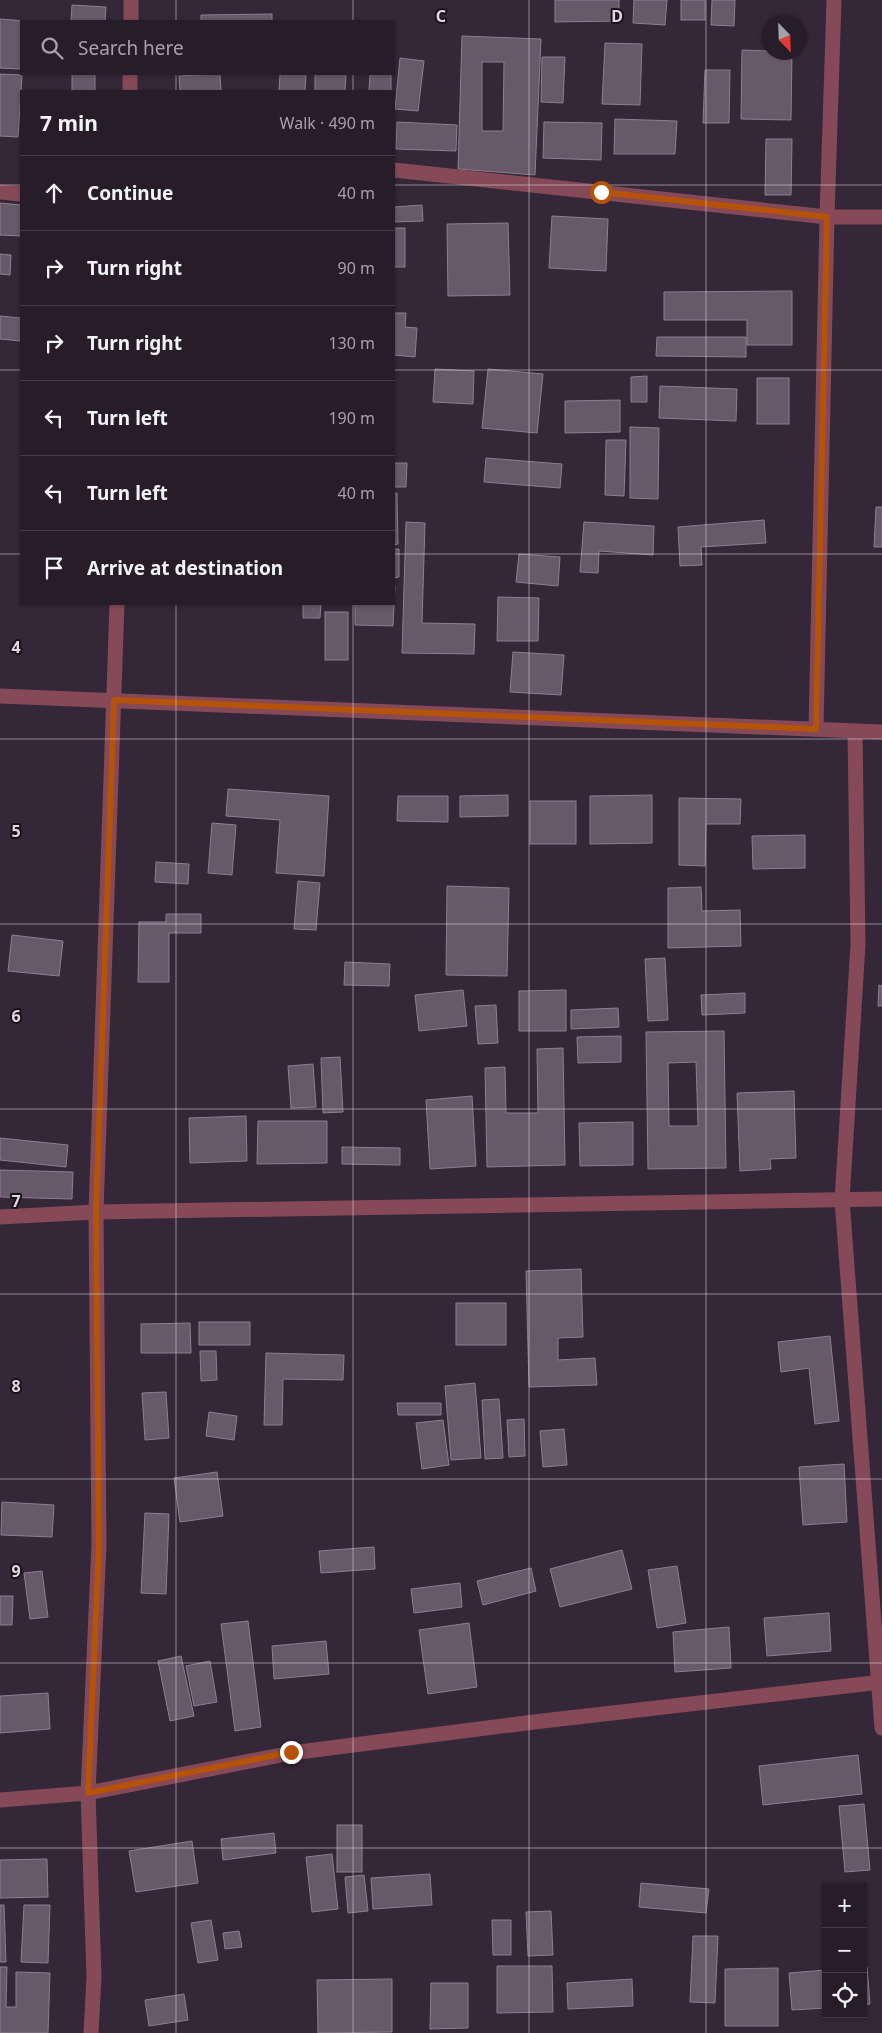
<!DOCTYPE html>
<html lang="en">
<head>
<meta charset="utf-8">
<style>
	body { margin:0; font-family:"Noto Sans",sans-serif; background:#332a35; color:#f1f3f6 }
	.controls { position:absolute; right:15px; bottom:15px; display:grid; overflow:hidden; border-radius:0px; box-shadow:0 1px 4px #0004 }
	.controls button { width:45px; height:45px; display:grid; place-items:center; padding:0; border:0; border-bottom:1px solid #433b46; background:#271d29; color:#f1f3f6; font:25px sans-serif }
	.compass { position:absolute; left:762px; top:15px; width:45px; height:45px; border-radius:50%; background:#271d29; box-shadow:0 1px 4px #0004; rotate:157deg }
	.stop { position:absolute; width:15px; height:15px; margin:-11px; border:4px solid #b45309; border-radius:50%; background:#fff }
	.stop.end { background:#b45309; border-color:#fff; box-shadow:0 1px 5px #0008 }
	.list { margin:0; padding:0; list-style:none }
	h2 { display:flex; justify-content:space-between; align-items:center; height:65px; margin:0; padding:0 20px; font-size:21px }
	h2 small { font-size:16px; font-weight:400; color:#a4a2a8 }
	.list li { display:grid; grid-template-columns:32px 1fr auto; gap:15px; align-items:center; box-sizing:border-box; height:75px; padding:0 20px; border-top:1px solid #433b46 }
	.list b { display:block; font-size:19px; white-space:nowrap }
	.list em { font-size:16px; font-style:normal; color:#a4a2a8 }
	.icon { flex:none; width:28px; height:28px; fill:none; stroke:currentColor; stroke-width:2; stroke-linecap:round; stroke-linejoin:round }
	.map { position:relative; flex:none; width:882px; height:2033px; overflow:hidden }
	.search { position:absolute; background:#271d29; box-shadow:0 1px 4px #0004; left:20px; top:20px; width:375px; height:55px; display:flex; align-items:center; gap:12px; box-sizing:border-box; padding:0 18px; border-radius:0px; color:#a4a2a8; font-size:19px }
	.panel { position:absolute; background:#271d29; box-shadow:0 1px 4px #0004; left:20px; top:90px; width:375px; height:515px; border-radius:0px }
	.map>svg:first-child { display:block }
	.building { fill:#67586a; stroke:#8d7e91; fill-rule:evenodd }
	.lines { fill:none; stroke-linecap:round; stroke-linejoin:round }
	.street { stroke:#854957; stroke-width:15 }
	.route { stroke:#b45309; stroke-width:6 }
	.grid { fill:none; stroke:#e0d7e2; stroke-width:1; stroke-opacity:0.55 }
	.grid-label { font-size:16px; text-anchor:middle; font-weight:bold; fill:#e0d7e2; stroke:#181219; stroke-width:4; stroke-linejoin:round; paint-order:stroke }
</style>
</head>
<body>
<div class="map">
<svg width="882" height="2033" viewBox="0 0 882 2033">
	<rect width="100%" height="100%" fill="#342737"/>
	<g class="building">
		<polygon points="555,0 619,0 619,21 555,22"/>
		<polygon points="634,0 667,0 665,25 633,23"/>
		<rect x="681" y="0" width="24" height="20"/>
		<polygon points="712,0 735,0 734,26 711,25"/>
		<polygon points="72,5 106,7 105,21 71,21"/>
		<polygon points="272,14 272,21 201,21 201,15"/>
		<polygon points="0,19 26,21 21,21 21,69 0,68"/>
		<path d="M462,36L541,39L535,175L458,169ZM482,62H504L503,131H482Z"/>
		<polygon points="605,43 642,44 640,105 602,104"/>
		<polygon points="742,50 792,52 791,120 741,119"/>
		<polygon points="542,57 565,57 563,103 541,102"/>
		<polygon points="400,58 424,61 418,111 395,109"/>
		<polygon points="705,70 730,70 729,123 703,123"/>
		<polygon points="0,74 22,75 18,137 0,136"/>
		<rect x="72" y="74" width="23" height="17"/>
		<polygon points="220,74 221,91 180,91 179,76"/>
		<polygon points="280,74 306,74 305,91 279,91"/>
		<polygon points="315,74 346,74 345,91 315,91"/>
		<polygon points="370,74 391,74 391,91 369,91"/>
		<polygon points="615,119 677,121 675,154 614,154"/>
		<polygon points="397,122 457,125 456,151 396,149"/>
		<polygon points="544,122 602,123 601,160 543,158"/>
		<polygon points="766,139 792,139 791,195 765,195"/>
		<polygon points="0,203 21,205 21,236 0,235"/>
		<polygon points="422,205 423,221 394,222 394,207"/>
		<polygon points="552,216 608,219 606,271 549,268"/>
		<polygon points="508,223 510,295 448,296 447,224"/>
		<rect x="394" y="228" width="11" height="39"/>
		<polygon points="0,254 11,255 10,275 0,274"/>
		<polygon points="792,291 792,345 747,345 747,320 664,320 664,292"/>
		<polygon points="394,313 406,313 405,327 417,328 415,357 394,355"/>
		<polygon points="0,316 21,318 21,341 0,339"/>
		<polygon points="657,337 746,337 746,357 656,356"/>
		<polygon points="435,369 474,371 473,404 433,402"/>
		<polygon points="488,369 543,374 537,433 482,428"/>
		<polygon points="647,376 647,402 631,402 631,377"/>
		<rect x="757" y="378" width="32" height="46"/>
		<polygon points="660,386 737,389 736,421 659,418"/>
		<polygon points="620,400 620,432 565,433 565,401"/>
		<polygon points="630,427 659,428 658,499 630,498"/>
		<polygon points="606,440 626,440 624,496 605,495"/>
		<polygon points="486,458 562,464 560,488 484,482"/>
		<polygon points="394,463 407,463 406,487 394,487"/>
		<polygon points="394,493 397,493 398,544 394,545"/>
		<polygon points="876,507 882,507 882,547 874,547"/>
		<polygon points="764,520 766,543 701,547 702,565 680,566 678,527"/>
		<polygon points="406,522 425,523 422,623 475,624 474,654 402,653"/>
		<polygon points="584,522 654,526 653,555 599,551 598,573 580,572"/>
		<polygon points="394,549 399,549 399,577 394,578"/>
		<polygon points="519,554 560,557 558,586 516,582"/>
		<polygon points="394,586 395,586 393,626 355,625 355,604 394,604"/>
		<polygon points="498,597 539,598 538,641 497,641"/>
		<polygon points="303,604 321,604 320,618 303,618"/>
		<rect x="325" y="612" width="23" height="48"/>
		<polygon points="513,652 564,655 561,695 510,692"/>
		<polygon points="228,789 329,796 324,876 276,873 280,820 226,816"/>
		<polygon points="508,795 508,816 460,817 460,796"/>
		<polygon points="652,795 652,843 590,844 590,796"/>
		<polygon points="398,796 448,796 448,822 397,821"/>
		<polygon points="679,798 741,799 740,824 706,824 705,866 679,865"/>
		<rect x="530" y="801" width="46" height="43"/>
		<polygon points="212,823 236,825 232,875 208,873"/>
		<polygon points="805,835 805,868 753,869 752,836"/>
		<polygon points="156,862 189,864 188,884 155,882"/>
		<polygon points="298,881 320,883 316,930 294,929"/>
		<polygon points="447,886 509,888 507,976 446,975"/>
		<polygon points="701,887 702,911 740,910 741,946 668,948 668,888"/>
		<polygon points="166,914 201,914 201,933 169,933 169,982 138,982 139,922 166,922"/>
		<polygon points="12,935 63,941 59,976 8,971"/>
		<polygon points="665,958 668,1020 648,1021 645,959"/>
		<polygon points="345,962 390,964 389,986 344,985"/>
		<polygon points="879,985 882,986 882,1006 878,1006"/>
		<polygon points="463,990 467,1026 419,1031 415,995"/>
		<polygon points="566,990 566,1031 519,1031 519,991"/>
		<polygon points="745,993 745,1013 702,1015 701,995"/>
		<polygon points="496,1005 498,1043 478,1044 475,1006"/>
		<polygon points="618,1008 619,1027 571,1029 571,1010"/>
		<path d="M724,1031L726,1168L648,1169L646,1032ZM696,1062L698,1126H669L668,1063Z"/>
		<polygon points="621,1036 621,1062 578,1063 577,1037"/>
		<polygon points="563,1048 565,1165 487,1167 485,1068 505,1067 506,1113 538,1113 537,1049"/>
		<polygon points="340,1057 343,1112 323,1113 321,1058"/>
		<polygon points="313,1064 316,1107 291,1108 288,1066"/>
		<polygon points="794,1091 796,1158 770,1159 771,1169 740,1171 737,1093"/>
		<polygon points="472,1096 476,1166 430,1169 426,1100"/>
		<polygon points="246,1116 247,1161 190,1163 189,1118"/>
		<polygon points="258,1121 327,1121 327,1163 257,1164"/>
		<polygon points="633,1122 633,1165 580,1166 579,1123"/>
		<polygon points="0,1138 68,1145 66,1167 0,1160"/>
		<polygon points="342,1147 400,1148 400,1165 342,1164"/>
		<polygon points="0,1170 73,1172 72,1199 0,1197"/>
		<polygon points="581,1269 583,1337 558,1338 558,1360 595,1358 597,1385 529,1387 526,1271"/>
		<rect x="456" y="1303" width="50" height="42"/>
		<rect x="199" y="1322" width="51" height="23"/>
		<polygon points="190,1323 191,1353 141,1353 141,1324"/>
		<polygon points="830,1336 839,1421 815,1424 809,1368 781,1372 778,1342"/>
		<polygon points="200,1351 216,1351 217,1380 201,1381"/>
		<polygon points="266,1353 344,1355 343,1380 283,1379 282,1425 264,1425"/>
		<polygon points="475,1383 481,1458 451,1460 445,1386"/>
		<polygon points="166,1392 169,1438 145,1440 142,1393"/>
		<polygon points="499,1399 503,1458 485,1459 482,1400"/>
		<polygon points="397,1403 441,1403 441,1415 398,1415"/>
		<polygon points="209,1412 237,1416 234,1440 206,1436"/>
		<polygon points="524,1419 525,1456 509,1457 507,1420"/>
		<polygon points="443,1420 449,1465 422,1469 416,1423"/>
		<polygon points="564,1429 567,1465 543,1467 540,1431"/>
		<polygon points="844,1464 847,1522 803,1525 799,1467"/>
		<polygon points="217,1472 223,1516 180,1522 174,1478"/>
		<polygon points="2,1502 54,1505 52,1537 1,1535"/>
		<polygon points="145,1513 169,1514 166,1594 141,1593"/>
		<polygon points="374,1547 375,1569 321,1573 319,1551"/>
		<polygon points="622,1550 632,1589 560,1607 550,1569"/>
		<polygon points="677,1566 686,1623 657,1628 648,1570"/>
		<polygon points="531,1568 536,1591 483,1605 477,1581"/>
		<polygon points="42,1571 48,1617 30,1619 24,1573"/>
		<polygon points="460,1583 462,1607 414,1613 411,1589"/>
		<polygon points="0,1596 13,1596 12,1625 0,1625"/>
		<polygon points="829,1613 831,1651 767,1656 764,1618"/>
		<polygon points="248,1621 261,1727 235,1731 221,1624"/>
		<polygon points="469,1623 477,1687 428,1694 419,1630"/>
		<polygon points="729,1627 731,1668 675,1672 673,1632"/>
		<polygon points="326,1641 329,1674 274,1679 272,1646"/>
		<polygon points="181,1656 194,1716 170,1721 158,1661"/>
		<polygon points="210,1661 217,1702 194,1706 186,1666"/>
		<polygon points="48,1693 50,1729 0,1733 0,1696"/>
		<polygon points="858,1755 862,1794 763,1805 759,1766"/>
		<polygon points="864,1804 870,1870 845,1872 839,1806"/>
		<rect x="337" y="1825" width="25" height="47"/>
		<polygon points="274,1833 276,1853 223,1860 221,1839"/>
		<polygon points="192,1841 198,1883 136,1892 129,1851"/>
		<polygon points="332,1854 338,1909 312,1912 306,1857"/>
		<polygon points="47,1859 48,1897 0,1898 0,1860"/>
		<polygon points="430,1874 432,1905 373,1909 371,1878"/>
		<polygon points="364,1875 368,1911 348,1913 345,1877"/>
		<polygon points="641,1883 709,1889 706,1913 639,1907"/>
		<polygon points="0,1905 4,1905 6,1962 0,1962"/>
		<polygon points="24,1905 50,1905 48,1963 21,1962"/>
		<polygon points="551,1911 553,1955 528,1956 526,1912"/>
		<polygon points="211,1920 218,1960 198,1963 191,1923"/>
		<polygon points="492,1920 511,1920 511,1955 493,1955"/>
		<polygon points="239,1931 242,1947 225,1949 223,1933"/>
		<polygon points="693,1936 718,1936 715,2003 690,2002"/>
		<polygon points="497,1966 552,1966 553,2012 497,2013"/>
		<polygon points="0,1967 7,1967 6,2007 16,2007 16,1972 50,1973 48,2033 0,2033"/>
		<polygon points="863,1967 867,1967 870,2004 863,2005"/>
		<polygon points="778,1968 778,2026 725,2026 725,1969"/>
		<polygon points="826,1970 826,2008 792,2010 789,1973"/>
		<polygon points="392,1979 392,2032 318,2033 317,1980"/>
		<polygon points="632,1979 633,2006 568,2009 567,1983"/>
		<polygon points="431,1983 468,1983 468,2028 430,2029"/>
		<polygon points="184,1994 188,2020 149,2026 145,2000"/>
	</g>
	<g class="lines">
		<g class="street">
			<polyline points="131,21 131,0"/>
			<polyline points="130,91 130,74"/>
			<polyline points="394,170 827,217 882,217"/>
			<polyline points="0,192 21,194"/>
			<polyline points="0,696 882,732"/>
			<polyline points="816,729 827,217 834,0"/>
			<polyline points="855,731 858,945 842,1200 882,1728"/>
			<polyline points="0,1217 96,1212 882,1199"/>
			<polyline points="0,1800 88,1793 291,1753 534,1722 882,1682"/>
			<polyline points="91,2033 94,1977 88,1793 99,1545 96,1212 117,604"/>
		</g>
	</g>
	<g class="lines">
		<polyline class="route" points="291,1752 88,1793 99,1546 96,1212 114,700 816,729 827,217 601,192"/>
	</g>
	<path class="grid" d="M176,0V21M353,0V21M529,0V2033M706,0V2033M176,74V91M353,74V91M0,185H21M394,185H882M0,370H21M394,370H882M0,554H21M394,554H882M176,604V2033M353,604V2033M0,739H882M0,924H882M0,1109H882M0,1294H882M0,1479H882M0,1663H882M0,1848H882"/>
	<g class="grid-label">
		<text x="441" y="22">C</text>
		<text x="617" y="22">D</text>
		<text x="16" y="653">4</text>
		<text x="16" y="837">5</text>
		<text x="16" y="1022">6</text>
		<text x="16" y="1207">7</text>
		<text x="16" y="1392">8</text>
		<text x="16" y="1577">9</text>
	</g>
</svg>
<div class="controls">
<button>+</button>
<button>−</button>
<button><svg class="icon" aria-label="locate" viewBox="0 0 24 24"><circle cx="12" cy="12" r="6"/><path d="M12 2v4M12 18v4M2 12h4M18 12h4"/></svg></button>
</div>
<svg class="compass" viewBox="-18 -18 36 36"><path d="M0-13l5 13h-10z" fill="#e53935"/><path d="M0 13l5-13h-10z" fill="#a4a2a8"/></svg>
<div class="stop" style="left:601px;top:192px"></div>
<div class="stop end" style="left:291px;top:1752px"></div>
<div class="search"><svg class="icon" aria-label="search" viewBox="0 0 24 24"><circle cx="10" cy="10" r="6"/><path d="M15 15l6 6"/></svg>Search here</div>
<section class="panel">
<h2>7 min<small>Walk · 490 m</small></h2>
<ul class="list">
<li><svg class="icon" aria-label="ahead" viewBox="0 0 24 24"><path d="M12 20V5M6 11l6-6 6 6"/></svg><div><b>Continue</b></div><em>40 m</em></li>
<li><svg class="icon" aria-label="right" viewBox="0 0 24 24"><path d="M7 20v-9h11M14 6l5 5-5 5"/></svg><div><b>Turn right</b></div><em>90 m</em></li>
<li><svg class="icon" aria-label="right" viewBox="0 0 24 24"><path d="M7 20v-9h11M14 6l5 5-5 5"/></svg><div><b>Turn right</b></div><em>130 m</em></li>
<li><svg class="icon" aria-label="left" viewBox="0 0 24 24"><path d="M17 20v-9H6M10 6l-5 5 5 5"/></svg><div><b>Turn left</b></div><em>190 m</em></li>
<li><svg class="icon" aria-label="left" viewBox="0 0 24 24"><path d="M17 20v-9H6M10 6l-5 5 5 5"/></svg><div><b>Turn left</b></div><em>40 m</em></li>
<li><svg class="icon" aria-label="arrive" viewBox="0 0 24 24"><path d="M6 21V4h12l-3 4 3 4H6"/></svg><div><b>Arrive at destination</b></div></li>
</ul>
</section>
</div>
</body>
</html>
